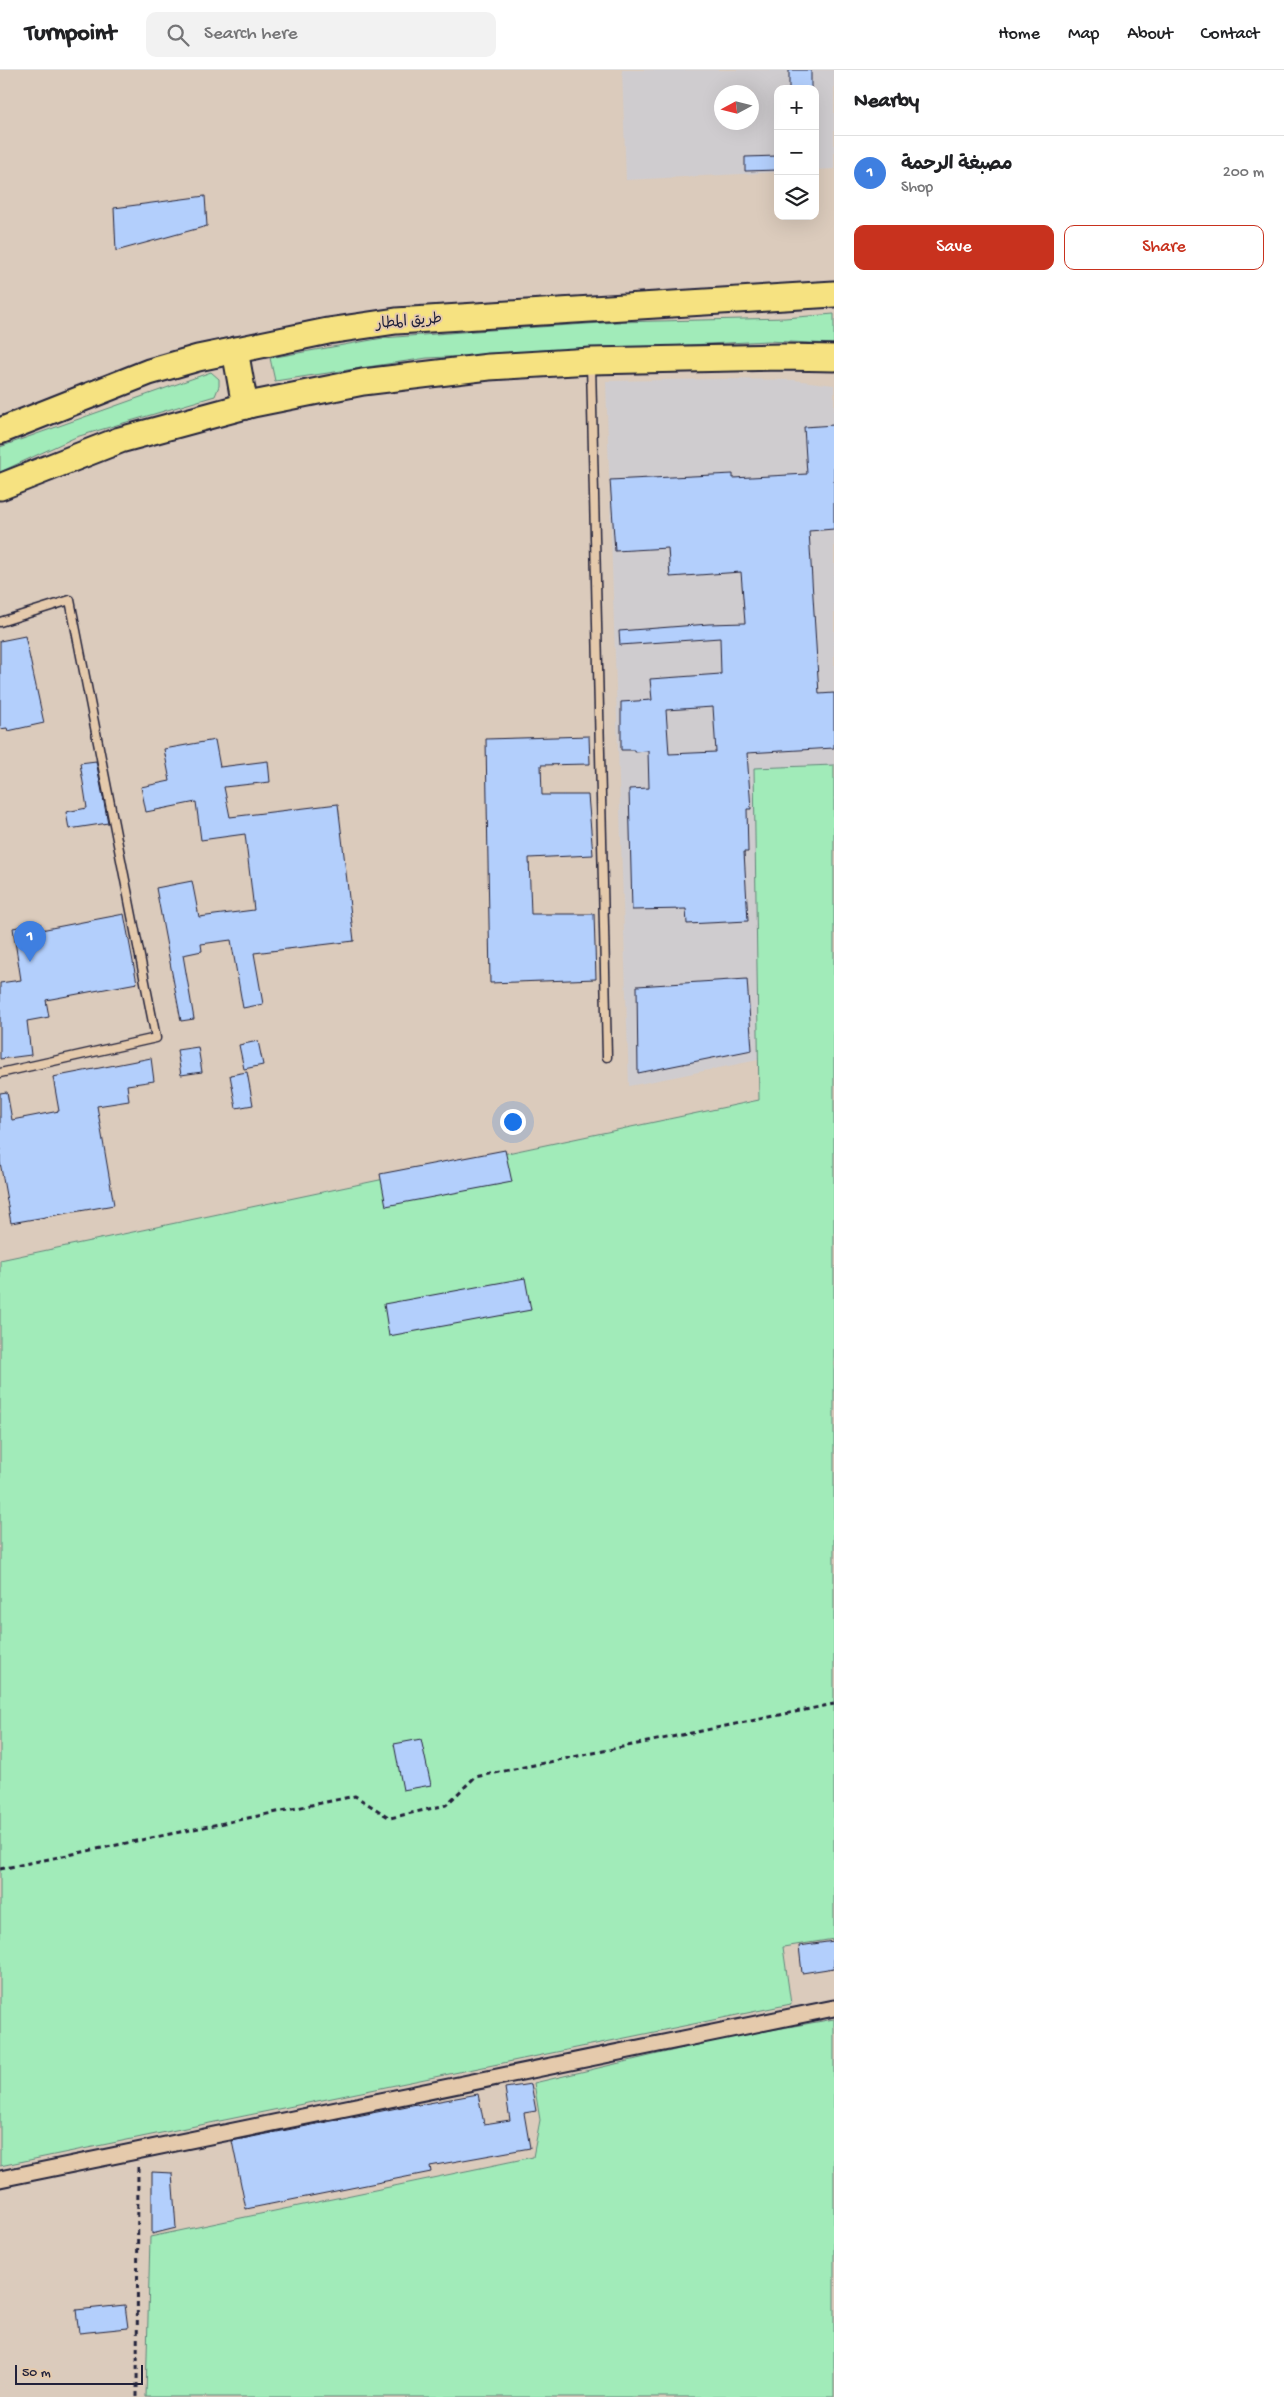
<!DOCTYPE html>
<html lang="en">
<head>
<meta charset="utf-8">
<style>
	body { margin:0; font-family:"Gochi Hand","Playpen Sans Arabic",sans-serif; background:#f2f2f2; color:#202124 }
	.controls { position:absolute; right:15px; top:15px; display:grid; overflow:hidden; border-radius:10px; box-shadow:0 5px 20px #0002 }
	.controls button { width:45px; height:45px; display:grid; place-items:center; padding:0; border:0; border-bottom:1px solid #e0e0e0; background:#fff; color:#202124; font:25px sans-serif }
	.compass { position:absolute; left:714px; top:15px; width:45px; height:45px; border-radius:50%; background:#fff; box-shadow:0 5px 20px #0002; rotate:263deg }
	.scale { position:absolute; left:15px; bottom:12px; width:128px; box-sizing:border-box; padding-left:5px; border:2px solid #22223b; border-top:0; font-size:14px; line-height:18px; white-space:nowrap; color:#22223b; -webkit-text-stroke:4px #e5caac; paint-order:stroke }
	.you { position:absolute; left:512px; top:1051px; width:18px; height:18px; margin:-12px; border:4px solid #fff; border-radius:50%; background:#1a73e8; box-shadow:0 0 0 8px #1a73e833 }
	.badge { display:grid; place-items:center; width:32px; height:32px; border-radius:50%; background:#c8321e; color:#fff; font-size:16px; font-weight:700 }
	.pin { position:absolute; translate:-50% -41px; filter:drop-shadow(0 1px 2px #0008) }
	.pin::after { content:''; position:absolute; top:26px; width:18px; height:15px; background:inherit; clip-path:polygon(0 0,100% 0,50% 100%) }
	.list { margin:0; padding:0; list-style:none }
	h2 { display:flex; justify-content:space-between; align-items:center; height:65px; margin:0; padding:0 20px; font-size:21px }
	h2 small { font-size:16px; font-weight:400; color:#757577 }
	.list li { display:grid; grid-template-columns:32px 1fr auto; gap:15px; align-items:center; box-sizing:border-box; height:75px; padding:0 20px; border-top:1px solid #e0e0e0 }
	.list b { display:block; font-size:19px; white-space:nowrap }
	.list p { margin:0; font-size:16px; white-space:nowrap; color:#757577 }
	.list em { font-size:16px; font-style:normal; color:#757577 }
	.actions { display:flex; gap:10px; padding:15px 20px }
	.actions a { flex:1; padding:11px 0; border:1px solid #c8321e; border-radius:10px; text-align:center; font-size:18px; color:#c8321e }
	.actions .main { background:#c8321e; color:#fff }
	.icon { flex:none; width:28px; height:28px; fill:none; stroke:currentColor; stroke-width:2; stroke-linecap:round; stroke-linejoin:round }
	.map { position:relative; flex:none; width:834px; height:2327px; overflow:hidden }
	header { display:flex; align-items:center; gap:30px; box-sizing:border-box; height:70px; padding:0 25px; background:#fff; border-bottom:1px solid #e0e0e0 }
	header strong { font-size:24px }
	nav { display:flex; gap:28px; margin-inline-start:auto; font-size:18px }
	.search { width:350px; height:45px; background:#f2f2f2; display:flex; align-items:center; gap:12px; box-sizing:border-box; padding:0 18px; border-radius:10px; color:#757577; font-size:19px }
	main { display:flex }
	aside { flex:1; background:#fff }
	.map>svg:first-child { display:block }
	.built { fill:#cfcccf; fill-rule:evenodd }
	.green { fill:#a1ebb9; stroke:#62867a }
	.building { fill:#b3cffc; stroke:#22223b; fill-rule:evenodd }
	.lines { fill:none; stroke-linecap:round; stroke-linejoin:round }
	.service-casing { stroke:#22223b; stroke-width:11 }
	.minor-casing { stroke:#22223b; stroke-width:19 }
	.trunk-casing { stroke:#22223b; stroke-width:29 }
	.path { stroke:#22223b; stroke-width:3; stroke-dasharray:5 4; stroke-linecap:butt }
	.service { stroke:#e5caac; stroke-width:8 }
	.minor { stroke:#e5caac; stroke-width:15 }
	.trunk { stroke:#f6e281; stroke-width:25 }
	.labels { text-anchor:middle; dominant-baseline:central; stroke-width:4; stroke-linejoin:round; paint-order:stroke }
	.street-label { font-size:15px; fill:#22223b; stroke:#e5caac }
</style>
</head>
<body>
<header>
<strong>Turnpoint</strong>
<div class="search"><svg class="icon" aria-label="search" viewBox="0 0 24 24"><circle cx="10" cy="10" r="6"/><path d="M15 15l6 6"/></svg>Search here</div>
<nav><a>Home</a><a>Map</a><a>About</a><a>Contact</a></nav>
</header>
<main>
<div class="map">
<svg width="834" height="2327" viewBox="0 0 834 2327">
	<rect width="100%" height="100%" fill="#dbcbbc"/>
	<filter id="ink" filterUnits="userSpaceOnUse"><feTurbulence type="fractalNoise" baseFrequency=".02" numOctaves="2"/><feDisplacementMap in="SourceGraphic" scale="10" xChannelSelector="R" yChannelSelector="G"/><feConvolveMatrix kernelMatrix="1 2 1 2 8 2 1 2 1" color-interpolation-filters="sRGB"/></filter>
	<g filter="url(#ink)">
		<g class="built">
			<path d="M622,0H834V99L815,100V19H778V102L626,110ZM722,22H752V52H722Z"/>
			<polygon points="725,309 794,310 834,315 834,695 754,698 758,990 629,1016 606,311"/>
		</g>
		<g class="green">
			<polygon points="834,244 834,274 768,271 427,288 275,311 270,288 383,268 475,261 618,252 785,248"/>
			<polygon points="211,302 219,309 219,316 215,326 76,367 0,402 0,377"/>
			<polygon points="834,695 834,1869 783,1877 791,1934 0,2096 0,1190 759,1030 754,698"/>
			<polygon points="834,1949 834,2327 146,2327 150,2167 533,2087 540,2050 534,2013 731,1967"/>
		</g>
		<g class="building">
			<rect x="789" y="0" width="22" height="19"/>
			<polygon points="778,86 778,100 745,101 745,87"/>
			<polygon points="205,126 207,156 116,181 114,138"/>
			<path d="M834,355V459L809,461L819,624L834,623V678L747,683L751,739H747L748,782H744L748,851L687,854L686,839L632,840L629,719L649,718L648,681L635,682L634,680H621V632L652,630L650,609L721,604L720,568L620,575L619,561L709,554L745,553L741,502L670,507L668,478L615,481L610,410L733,404V408L807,404L804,357ZM713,637L716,682L669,684L666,640Z"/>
			<polygon points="25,566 44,653 8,661 7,658 0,659 0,571"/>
			<polygon points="589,666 590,694 541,695 542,725 588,725 593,785 529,788 531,844 594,844 596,909 490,913 486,669"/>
			<polygon points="215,670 220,697 268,691 270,712 224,717 230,747 338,734 354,871 254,883 263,934 243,938 231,870 201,874 202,881 183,885 194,949 181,951 156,818 192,811 199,847 254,840 245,764 201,770 196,732 146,742 141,717 170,711 164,679"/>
			<polygon points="96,691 108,753 69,759 66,742 87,738 80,693"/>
			<polygon points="124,844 137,913 46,930 49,947 27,951 31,985 0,989 0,913 21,910 13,858 40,853 41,860"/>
			<polygon points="747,909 752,980 638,1003 637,916"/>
			<polygon points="258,971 263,995 244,999 239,975"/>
			<polygon points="198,977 202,1002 181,1005 177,980"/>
			<polygon points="151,988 154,1011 127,1015 129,1031 97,1036 114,1135 11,1153 0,1092 0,1023 7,1022 12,1050 59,1041 53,1007"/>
			<polygon points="247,1002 253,1035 236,1038 230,1005"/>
			<polygon points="505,1080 512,1112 386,1136 380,1104"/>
			<polygon points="525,1208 531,1240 389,1266 384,1234"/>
			<polygon points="421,1669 431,1715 403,1720 394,1674"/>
			<polygon points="834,1871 834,1898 802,1903 799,1876"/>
			<polygon points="531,2014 536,2041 524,2043 530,2078 430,2096 431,2102 246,2139 232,2071 417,2034 418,2035 478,2024 484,2054 510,2050 505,2018"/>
			<polygon points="152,2102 172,2103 176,2158 152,2164"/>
			<polygon points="125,2235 128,2258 79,2263 76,2240"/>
		</g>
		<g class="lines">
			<g class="service-casing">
				<g id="service">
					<polyline points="591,294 607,987"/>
					<polyline points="0,552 70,530 156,968 0,1003"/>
				</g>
			</g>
			<g class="minor-casing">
				<polyline id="minor" points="0,2109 834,1938"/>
			</g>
			<g class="trunk-casing">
				<g id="trunk">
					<polyline points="235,280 245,336"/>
					<polyline points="0,361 149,302 198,288 328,261 396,251 834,224"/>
					<polyline points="0,417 120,370 253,334 363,312 489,297 591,291 783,287 834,288"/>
				</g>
			</g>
			<g class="path">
				<polyline points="0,1799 355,1726 390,1748 446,1735 475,1707 834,1634"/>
				<polyline points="137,2327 138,2095"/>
			</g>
			<use href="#service" class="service"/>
			<use href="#minor" class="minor"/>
			<use href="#trunk" class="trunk"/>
		</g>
	</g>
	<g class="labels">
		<g class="street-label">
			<text transform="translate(409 252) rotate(-5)">طريق المطار</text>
		</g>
	</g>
</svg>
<div class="controls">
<button>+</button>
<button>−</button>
<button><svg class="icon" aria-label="layers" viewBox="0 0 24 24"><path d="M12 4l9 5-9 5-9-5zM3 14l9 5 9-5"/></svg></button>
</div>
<svg class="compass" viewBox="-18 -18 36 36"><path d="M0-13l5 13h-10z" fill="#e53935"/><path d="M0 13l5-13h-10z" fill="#757577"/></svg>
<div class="scale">50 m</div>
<div class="you"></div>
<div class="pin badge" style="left:30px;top:892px;background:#3f7fe0">1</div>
</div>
<aside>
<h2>Nearby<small></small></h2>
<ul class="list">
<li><span class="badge" style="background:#3f7fe0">1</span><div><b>مصبغة الرحمة</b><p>Shop</p></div><em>200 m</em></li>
</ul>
<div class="actions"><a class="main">Save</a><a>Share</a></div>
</aside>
</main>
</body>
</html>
